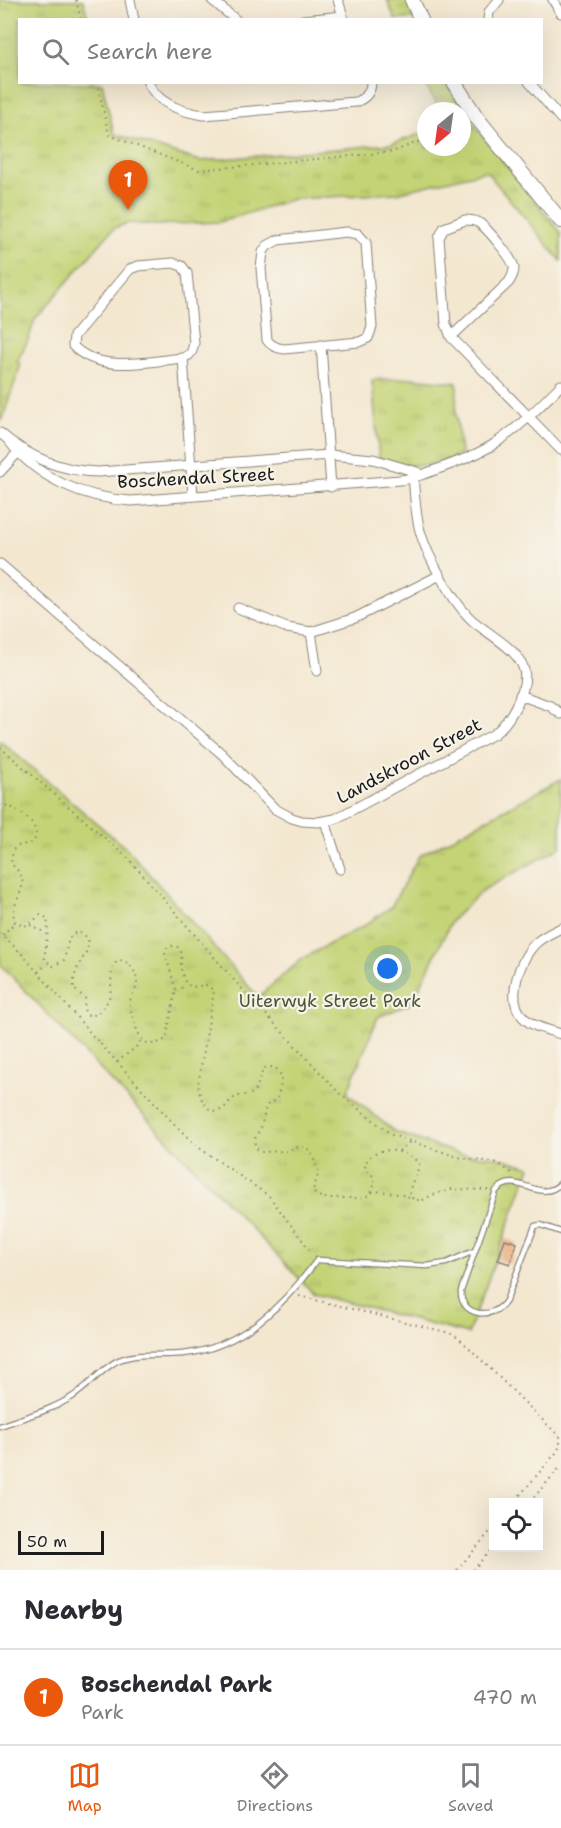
<!DOCTYPE html>
<html lang="en">
<head>
<meta charset="utf-8">
<style>
	body { margin:0; font-family:"Shantell Sans",sans-serif; background:#f7f7f7; color:#2b2b33 }
	.controls { position:absolute; right:18px; bottom:18px; display:grid; overflow:hidden; border-radius:0px; box-shadow:0 6px 24px #0002 }
	.controls button { width:54px; height:54px; display:grid; place-items:center; padding:0; border:0; border-bottom:2px solid #e1e1e2; background:#fff; color:#2b2b33; font:30px sans-serif }
	.compass { position:absolute; left:417px; top:102px; width:54px; height:54px; border-radius:50%; background:#fff; box-shadow:0 6px 24px #0002; rotate:209deg }
	.scale { position:absolute; left:18px; bottom:15px; width:86px; box-sizing:border-box; padding-left:6px; border:3px solid #1c1c1c; border-top:0; font-size:16px; line-height:21px; white-space:nowrap; color:#1c1c1c; -webkit-text-stroke:4px #f7f3e8; paint-order:stroke }
	.you { position:absolute; left:388px; top:969px; width:21px; height:21px; margin:-15px; border:4px solid #fff; border-radius:50%; background:#1a73e8; box-shadow:0 0 0 9px #1a73e833 }
	.badge { display:grid; place-items:center; width:39px; height:39px; border-radius:50%; background:#ea580c; color:#fff; font-size:20px; font-weight:700 }
	.pin { position:absolute; translate:-50% -50px; filter:drop-shadow(0 2px 3px #0008) }
	.pin::after { content:''; position:absolute; top:32px; width:21px; height:18px; background:inherit; clip-path:polygon(0 0,100% 0,50% 100%) }
	.list { margin:0; padding:0; list-style:none }
	h2 { display:flex; justify-content:space-between; align-items:center; height:78px; margin:0; padding:0 24px; font-size:26px }
	h2 small { font-size:20px; font-weight:400; color:#7c7c81 }
	.list li { display:grid; grid-template-columns:39px 1fr auto; gap:18px; align-items:center; box-sizing:border-box; height:96px; padding:0 24px; border-top:2px solid #e1e1e2 }
	.list b { display:block; font-size:22px; white-space:nowrap }
	.list p { margin:0; font-size:20px; white-space:nowrap; color:#7c7c81 }
	.list em { font-size:20px; font-style:normal; color:#7c7c81 }
	.icon { flex:none; width:33px; height:33px; fill:none; stroke:currentColor; stroke-width:2; stroke-linecap:round; stroke-linejoin:round }
	.map { position:relative; flex:none; width:561px; height:1570px; overflow:hidden }
	.search { position:absolute; background:#fff; box-shadow:0 6px 24px #0002; left:18px; right:18px; top:18px; height:66px; display:flex; align-items:center; gap:15px; box-sizing:border-box; padding:0 21px; border-radius:0px; color:#7c7c81; font-size:22px }
	.sheet { height:174px; background:#fff }
	nav { display:flex; justify-content:space-around; align-items:center; box-sizing:border-box; height:84px; border-top:2px solid #e1e1e2; background:#fff; font-size:16px; color:#7c7c81 }
	nav a { display:grid; justify-items:center; gap:3px }
	nav .on { color:#ea580c }
	.map>svg:first-child { display:block }
	.grass { fill:url(#grass-tufts); stroke:#707848; stroke-width:1.5 }
	.building { fill:#e7b081 }
	.lines { fill:none; stroke-linecap:round; stroke-linejoin:round }
	.lane-casing { stroke:#888276; stroke-width:7 }
	.street-casing { stroke:#888276; stroke-width:11 }
	.secondary-casing { stroke:#888276; stroke-width:16 }
	.path { stroke:#888276; stroke-width:2; stroke-dasharray:1.5 4.5; stroke-linecap:butt }
	.lane { stroke:#fff; stroke-width:4.5 }
	.street { stroke:#fff; stroke-width:9 }
	.secondary { stroke:#fff; stroke-width:14 }
	.labels { text-anchor:middle; dominant-baseline:central; stroke-width:4.5; stroke-linejoin:round; paint-order:stroke }
	.street-label { font-size:18px; fill:#1c1c1c; stroke:#f7f3e8 }
	.park-label { font-size:18px; fill:#4e5337; stroke:#f7f3e8 }
</style>
</head>
<body>
<div class="map">
<svg width="561" height="1570" viewBox="0 0 561 1570">
	<defs>
		<pattern id="grass-tufts" width="24" height="20" patternUnits="userSpaceOnUse" patternTransform="scale(1.5)"><rect width="24" height="20" fill="#c3d375"/><path d="M3 7l-1-3M5 7V3M7 7l1-3M15 17l-1-3M17 17v-4M19 17l1-3" fill="none" stroke="#a7b565"/></pattern>
	</defs>
	<rect width="100%" height="100%" fill="#f7f3e8"/>
	<filter id="ink" filterUnits="userSpaceOnUse"><feTurbulence type="fractalNoise" baseFrequency=".0167" numOctaves="2"/><feDisplacementMap in="SourceGraphic" scale="12" xChannelSelector="R" yChannelSelector="G"/><feConvolveMatrix kernelMatrix="1 2 1 2 8 2 1 2 1" color-interpolation-filters="sRGB"/></filter>
	<filter id="wash" filterUnits="userSpaceOnUse"><feTurbulence type="fractalNoise" baseFrequency=".008" numOctaves="4" result="noise"/><feDisplacementMap in="SourceGraphic" scale="24" xChannelSelector="R" yChannelSelector="G"/><feGaussianBlur stdDeviation="1.35" result="paint"/><feColorMatrix in="noise" values="0 0 0 0 0 0 0 0 0 0 0 0 0 0 0 0 0 1.4 0 .05"/><feComposite in="paint" operator="in"/></filter>
	<g filter="url(#wash)">
		<rect width="100%" height="100%" fill="#f3e7d0"/>
		<g class="grass">
			<polygon points="0,0 83,0 88,19 20,20 20,82 102,83 114,134 200,161 391,144 426,132 426,147 462,147 462,111 441,111 424,83 446,83 477,129 561,233 561,261 486,171 397,193 293,199 220,222 155,225 129,223 114,228 35,319 29,338 17,362 21,364 3,417 0,421"/>
			<polygon points="387,0 407,0 415,19 395,19"/>
			<path d="M413,378L457,383L456,413L461,454C425,470 415,467 379,458L372,380Z"/>
			<polygon points="0,741 128,850 258,997 303,958 362,927 391,907 419,856 561,779 561,847 483,890 452,920 412,1003 378,1017 347,1093 395,1132 459,1154 497,1157 530,1167 468,1334 314,1294 0,964"/>
		</g>
		<g id="blocks">
			<polygon class="building" points="505,1239 517,1243 510,1264 498,1260"/>
		</g>
	</g>
	<g filter="url(#ink)">
		<use href="#blocks" fill-opacity="0" stroke="#888276" stroke-width="1.5"/>
		<g class="lines">
			<g class="lane-casing">
				<g id="lane">
					<path d="M561,1183C539,1206 517,1168 496,1191L461,1291C460,1316 493,1321 506,1301L535,1226L541,1225L561,1232"/>
					<path d="M0,1426C24,1417 50,1411 72,1397C88,1387 103,1367 119,1360C139,1352 162,1356 183,1354C241,1348 284,1305 317,1260L427,1266L446,1263L474,1251"/>
				</g>
			</g>
			<g class="street-casing">
				<g id="street">
					<polyline points="130,0 134,20"/>
					<polyline points="212,0 236,20"/>
					<polyline points="338,0 344,20"/>
					<polyline points="553,0 561,13"/>
					<polyline points="303,20 343,16"/>
					<polyline points="488,20 489,12 499,0"/>
					<path d="M148,82C157,104 183,112 204,115L356,102C365,98 371,93 371,82"/>
					<polyline points="529,82 561,119"/>
					<path d="M465,220C470,220 475,220 479,223C487,228 514,260 514,268C514,274 512,277 509,282L451,337L446,324L439,238L444,228Z"/>
					<path d="M346,232L358,234L366,243L372,327L368,338L359,342L284,349C276,348 271,346 267,340L261,268L263,252L267,246L278,240Z"/>
					<path d="M173,263L182,266L187,273L194,343L192,351L189,355L183,358C149,361 100,374 73,346L74,336L130,269L138,266Z"/>
					<polyline points="451,337 561,450"/>
					<polyline points="321,345 331,487"/>
					<polyline points="183,358 193,496"/>
					<path d="M0,433C28,457 61,471 98,472L330,455L373,459L417,472"/>
					<path d="M9,441C38,479 84,498 131,501L400,480C411,479 417,476 427,473C449,465 471,458 491,446C517,430 539,407 561,385"/>
					<polyline points="0,472 20,450"/>
					<path d="M0,564L222,754L275,809L292,818L302,821L318,822L335,819L494,734C509,723 531,686 523,667C517,649 487,633 473,621C453,603 427,556 420,531C415,512 414,491 413,471"/>
					<polyline points="238,608 287,628 311,632 355,618 440,575"/>
					<polyline points="311,632 317,671"/>
					<polyline points="520,695 550,706 561,714"/>
					<polyline points="325,821 340,869"/>
					<path d="M561,928C553,932 544,936 537,942C520,957 505,999 523,1017C532,1027 549,1030 561,1034"/>
				</g>
			</g>
			<g class="secondary-casing">
				<g id="secondary">
					<polyline points="412,0 421,20"/>
					<polyline points="454,82 477,118 561,221"/>
				</g>
			</g>
			<g class="path">
				<polyline points="76,0 81,20"/>
				<polyline points="97,82 109,135 199,170 392,152 426,139"/>
				<polyline points="0,747 129,859 233,979 340,1094 392,1135 458,1157 498,1163 514,1175"/>
				<path d="M0,805C13,803 44,826 34,840C28,847 19,842 13,850L11,863C13,866 16,868 18,871C32,889 8,902 15,922L24,926L30,924L40,915L47,918C50,932 44,946 45,960L53,966L64,960C68,948 67,921 88,938C92,955 71,965 74,989L85,998L84,1009L86,1014C93,1017 98,1014 103,1008C115,993 109,983 113,965L119,960C131,961 140,976 136,988C134,993 131,997 130,1001C129,1007 132,1015 134,1020C139,1039 145,1051 166,1039L176,990L165,953L167,948L175,945C185,952 180,958 181,969C182,974 184,979 186,984L192,987L207,985L214,991L198,1085C199,1097 208,1119 224,1108C227,1105 230,1100 234,1098C241,1093 250,1098 255,1090C260,1083 259,1075 265,1068C280,1064 283,1076 280,1088C279,1091 279,1095 277,1098C275,1101 269,1103 266,1106L262,1124L254,1141L257,1149L261,1152L286,1151L301,1146L308,1149L311,1153L319,1172L313,1190L315,1194L323,1198H363L369,1195L375,1184L373,1176L365,1169C366,1142 408,1148 419,1164C418,1176 409,1183 410,1194L412,1198L421,1201L432,1195L452,1189L488,1190"/>
				<polyline points="30,925 46,933"/>
				<polyline points="0,933 21,953 93,1036 178,1128 198,1147 269,1196 312,1253"/>
				<polyline points="3,935 11,926 16,924"/>
				<polyline points="38,972 47,964"/>
				<polyline points="176,991 178,989 186,986"/>
				<polyline points="117,1062 136,1047 141,1040"/>
				<polyline points="399,1151 411,1141"/>
				<path d="M372,1192C383,1190 398,1194 410,1197"/>
				<polyline points="299,1296 446,1332 454,1335 463,1342 560,1437 560,1446 556,1453 514,1502"/>
				<polyline points="530,1502 561,1466"/>
				<polyline points="457,1570 494,1527"/>
				<polyline points="473,1570 494,1546"/>
			</g>
			<use href="#lane" class="lane"/>
			<use href="#street" class="street"/>
			<use href="#secondary" class="secondary"/>
		</g>
	</g>
	<g class="labels">
		<g class="street-label">
			<text transform="translate(196 478) rotate(-3)">Boschendal Street</text>
			<text transform="translate(409 761) rotate(-28)">Landskroon Street</text>
		</g>
		<g class="park-label">
			<text x="330" y="1001">Uiterwyk Street Park</text>
		</g>
	</g>
</svg>
<div class="controls">
<button><svg class="icon" aria-label="locate" viewBox="0 0 24 24"><circle cx="12" cy="12" r="6"/><path d="M12 2v4M12 18v4M2 12h4M18 12h4"/></svg></button>
</div>
<svg class="compass" viewBox="-18 -18 36 36"><path d="M0-13l5 13h-10z" fill="#e53935"/><path d="M0 13l5-13h-10z" fill="#7c7c81"/></svg>
<div class="scale">50 m</div>
<div class="you"></div>
<div class="pin badge" style="left:128px;top:210px">1</div>
<div class="search"><svg class="icon" aria-label="search" viewBox="0 0 24 24"><circle cx="10" cy="10" r="6"/><path d="M15 15l6 6"/></svg>Search here</div>
</div>
<section class="sheet">
<h2>Nearby<small></small></h2>
<ul class="list">
<li><span class="badge">1</span><div><b>Boschendal Park</b><p>Park</p></div><em>470 m</em></li>
</ul>
</section>
<nav>
<a class="on"><svg class="icon" aria-label="map" viewBox="0 0 24 24"><path d="M3 6l6-2 6 2 6-2v14l-6 2-6-2-6 2zM9 4v14M15 6v14"/></svg>Map</a>
<a><svg class="icon" aria-label="directions" viewBox="0 0 24 24"><path d="M12 3l9 9-9 9-9-9zM9 14v-3h6M13 9l2 2-2 2"/></svg>Directions</a>
<a><svg class="icon" aria-label="saved" viewBox="0 0 24 24"><path d="M7 4h10v16l-5-4-5 4z"/></svg>Saved</a>
</nav>
</body>
</html>
